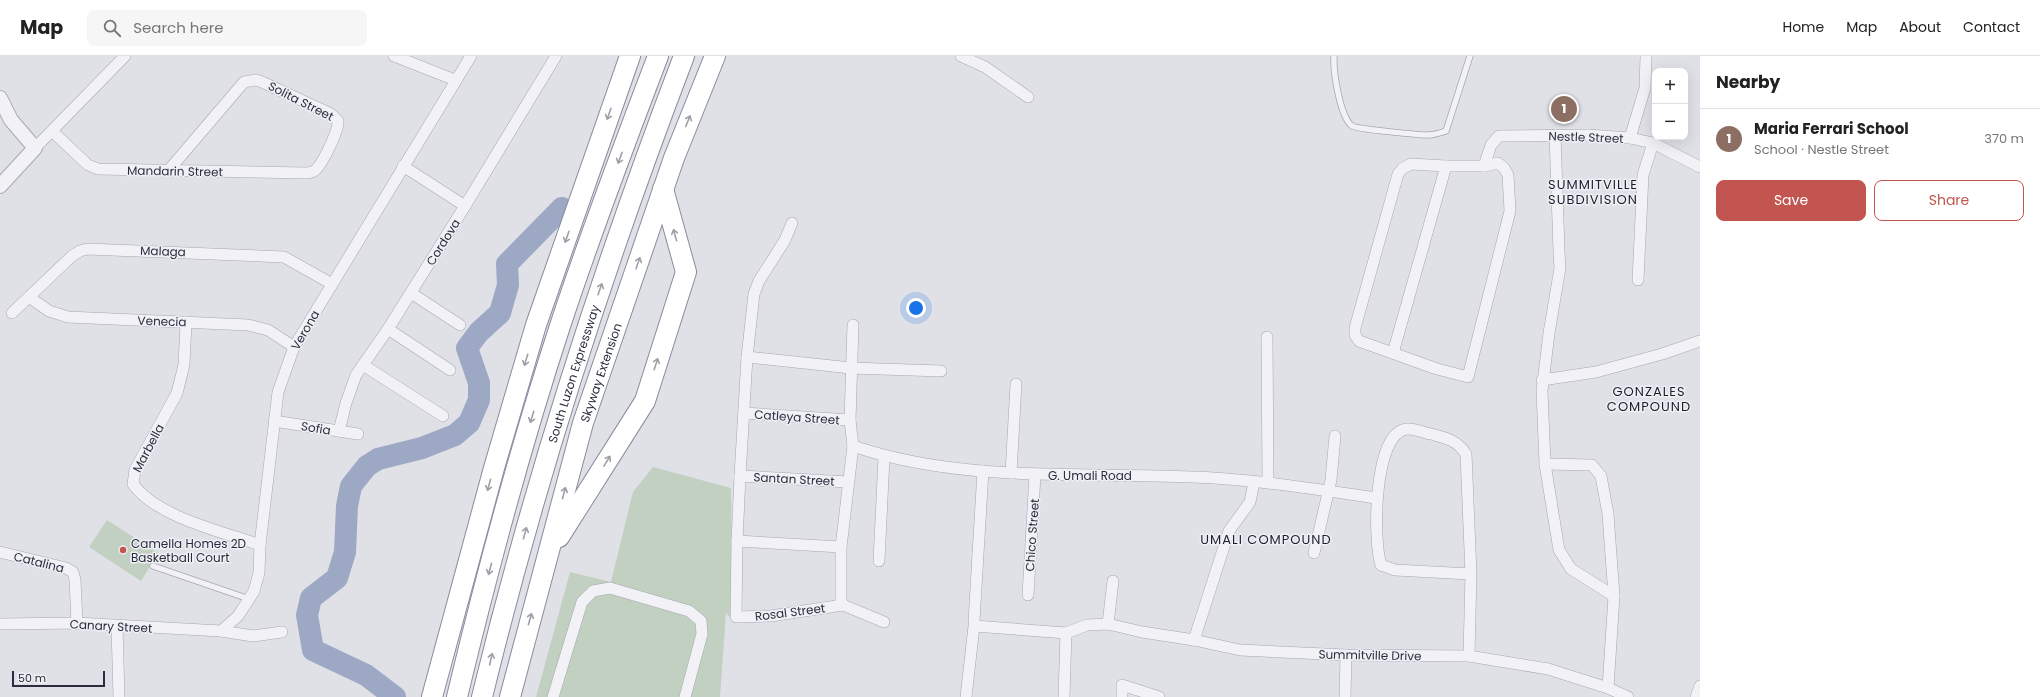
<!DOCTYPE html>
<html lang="en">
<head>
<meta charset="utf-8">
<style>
	body { margin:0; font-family:Poppins,sans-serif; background:#f6f6f6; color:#222 }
	.controls { position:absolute; right:12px; top:12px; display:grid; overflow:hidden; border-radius:8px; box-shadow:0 4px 16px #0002 }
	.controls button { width:36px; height:36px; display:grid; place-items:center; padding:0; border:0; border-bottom:1px solid #e0e0e0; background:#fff; color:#222; font:20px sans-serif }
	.scale { position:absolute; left:12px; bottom:10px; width:93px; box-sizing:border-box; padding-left:4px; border:2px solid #2a2d3d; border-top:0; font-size:11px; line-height:14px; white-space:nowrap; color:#2a2d3d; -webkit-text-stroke:3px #eff0f5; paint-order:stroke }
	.you { position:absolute; left:916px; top:252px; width:14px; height:14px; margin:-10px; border:3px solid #fff; border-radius:50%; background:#1a73e8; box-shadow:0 0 0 6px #1a73e833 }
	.badge { display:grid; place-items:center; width:26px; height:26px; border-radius:50%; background:#c2554f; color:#fff; font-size:13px; font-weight:700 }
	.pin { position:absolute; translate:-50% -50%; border:2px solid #fff; box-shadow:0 1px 4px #0006 }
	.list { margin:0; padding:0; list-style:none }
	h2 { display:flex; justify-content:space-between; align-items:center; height:52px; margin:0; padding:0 16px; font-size:17px }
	h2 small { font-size:13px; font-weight:400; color:#767676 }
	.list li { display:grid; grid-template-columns:26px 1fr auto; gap:12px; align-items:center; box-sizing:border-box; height:60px; padding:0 16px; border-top:1px solid #e0e0e0 }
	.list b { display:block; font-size:15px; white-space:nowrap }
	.list p { margin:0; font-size:13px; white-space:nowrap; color:#767676 }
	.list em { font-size:13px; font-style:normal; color:#767676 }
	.actions { display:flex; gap:8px; padding:12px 16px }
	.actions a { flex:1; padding:9px 0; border:1px solid #c2554f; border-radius:8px; text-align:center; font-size:14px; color:#c2554f }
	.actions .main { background:#c2554f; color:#fff }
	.icon { flex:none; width:22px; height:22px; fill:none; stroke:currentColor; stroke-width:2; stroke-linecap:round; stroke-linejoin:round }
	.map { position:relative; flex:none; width:1700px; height:641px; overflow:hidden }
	header { display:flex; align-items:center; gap:24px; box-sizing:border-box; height:56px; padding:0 20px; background:#fff; border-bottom:1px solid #e0e0e0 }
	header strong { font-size:19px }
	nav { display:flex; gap:22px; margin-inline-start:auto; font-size:14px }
	.search { width:280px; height:36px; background:#f6f6f6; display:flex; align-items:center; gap:10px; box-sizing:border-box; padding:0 14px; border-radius:8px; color:#767676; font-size:15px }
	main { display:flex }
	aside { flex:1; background:#fff }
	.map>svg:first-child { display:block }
	.green { fill:#c2d0c1 }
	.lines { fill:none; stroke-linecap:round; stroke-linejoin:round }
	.river { stroke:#9da8c4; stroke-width:22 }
	.service-casing { stroke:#a5a7b1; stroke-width:7 }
	.minor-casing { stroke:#a5a7b1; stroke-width:12 }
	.tertiary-casing { stroke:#a5a7b1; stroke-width:16 }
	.motorway-casing { stroke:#888c9d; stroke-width:22 }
	.service { stroke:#f2f2f6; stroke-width:5.5 }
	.minor { stroke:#f2f2f6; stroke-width:11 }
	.tertiary { stroke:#f2f2f6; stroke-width:14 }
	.motorway { stroke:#fff; stroke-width:20 }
	.oneway { stroke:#9fa0a8 }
	.poi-dot { fill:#c2554f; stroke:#eff0f5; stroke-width:1.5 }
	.labels { text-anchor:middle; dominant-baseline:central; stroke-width:3; stroke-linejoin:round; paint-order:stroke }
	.street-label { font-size:12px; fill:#2a2d3d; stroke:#eff0f5 }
	.poi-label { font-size:12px; fill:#2a2d3d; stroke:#eff0f5; text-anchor:start }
	.neighbourhood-label { font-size:13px; letter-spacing:1px; fill:#1c1e2e; stroke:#eff0f5 }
</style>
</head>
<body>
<header>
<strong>Map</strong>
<div class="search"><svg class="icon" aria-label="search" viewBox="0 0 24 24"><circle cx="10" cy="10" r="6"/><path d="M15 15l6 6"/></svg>Search here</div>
<nav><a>Home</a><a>Map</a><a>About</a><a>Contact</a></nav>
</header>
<main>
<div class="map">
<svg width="1700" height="641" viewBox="0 0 1700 641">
	<rect width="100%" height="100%" fill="#dfe1e7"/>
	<g class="green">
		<polygon points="653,411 731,432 733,564 726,557 720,641 536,641 570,516 611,526 633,436"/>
		<polygon points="107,464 158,497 141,525 89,491"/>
	</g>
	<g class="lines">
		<polyline class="river" points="395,641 366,619 313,594 307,559 311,542 337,522 345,496 347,450 351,430 367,410 378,403 422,392 455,379 469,367 479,344 479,327 467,292 479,276 500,257 508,229 507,208 562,152"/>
		<g class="service-casing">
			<g id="service">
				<path d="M1334,0C1333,15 1340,61 1352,70C1356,73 1420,79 1428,79C1434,79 1440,77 1446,75L1470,0"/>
				<polyline points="153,510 249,543"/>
			</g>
		</g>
		<g class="minor-casing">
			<g id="minor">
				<polyline points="394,0 455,24"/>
				<polyline points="961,0 985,11 1028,41"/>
				<path d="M52,75L88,109L98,113L305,117C308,117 311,117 314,115C322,110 339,74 338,65L331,58L262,26L256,24L244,26L168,115"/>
				<polyline points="1555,79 1559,194"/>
				<polyline points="1630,82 1645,32 1646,0"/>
				<polyline points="35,92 125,0"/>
				<polygon points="1498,107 1504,112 1508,119 1510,155 1468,321 1437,313 1359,285 1355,279 1355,272 1398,118 1403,112 1411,108 1446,110 1484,110"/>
				<polyline points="403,110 465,150"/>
				<polyline points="1484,110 1491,89 1499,80 1588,79 1630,82 1653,87 1700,111"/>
				<polyline points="792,167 785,184 759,225 754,238 747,301 740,420 737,485 736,561 771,560 843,549"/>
				<polyline points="1559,196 1560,212 1549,277 1542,335 1545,408 1559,494 1571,513 1614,540"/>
				<polyline points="1638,224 1643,119 1653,87"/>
				<polyline points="411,237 460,269"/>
				<polyline points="29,241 49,255 68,261 248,269 268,274 294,291"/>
				<polyline points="12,257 72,200 80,195 87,193 284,201 332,228"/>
				<path d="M186,266L184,309L177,337L135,414L133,428C156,461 224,476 260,489"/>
				<polyline points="853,269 850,364 853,390 841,491 841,544 843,549 884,566"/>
				<polyline points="388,273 450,314"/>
				<polyline points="1267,281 1268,426"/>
				<polyline points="1393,297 1446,110"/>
				<polyline points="747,301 851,312 941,315"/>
				<polyline points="363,309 443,360"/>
				<polyline points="1542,324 1596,316 1662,298 1700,285"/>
				<polyline points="744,357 850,364"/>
				<polyline points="274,365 358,378"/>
				<polyline points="339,375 346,347 356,319 388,273 465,150 556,0"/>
				<path d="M853,390C962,427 1079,416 1192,421C1254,423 1315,433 1376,442"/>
				<polyline points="1545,408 1592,409 1601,420 1608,458 1614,540 1608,632"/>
				<polyline points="1011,417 1016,328"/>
				<polyline points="740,420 848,426"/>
				<polyline points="737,485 841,491"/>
				<polyline points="0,496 66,512 73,516 75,524 77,567"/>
				<polyline points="1314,497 1331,424 1335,380"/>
				<polyline points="879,505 884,401"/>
				<polyline points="1028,539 1035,419"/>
				<polyline points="974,565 983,415"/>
				<polyline points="0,568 77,567 221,575 253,580 282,576"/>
				<polyline points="1108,568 1113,525"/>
				<polyline points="117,570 119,641"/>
				<polyline points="221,575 238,560 249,543 254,535 259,517 260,489 278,336 294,291 471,0"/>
				<polyline points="1194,584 1229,475 1250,446 1254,426"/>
				<path d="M1469,600L1471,518L1466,398C1457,384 1446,382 1431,378C1424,377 1414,372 1407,373C1373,376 1373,485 1381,509L1395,514L1471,518"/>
				<polyline points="553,641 582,546 593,535 610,532 689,555 701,565 702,578 685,641"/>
				<polyline points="966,641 974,570 1066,577"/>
				<polyline points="1064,641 1066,577 1087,569 1108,568 1142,576 1194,584 1240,594 1346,599 1469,600 1548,613 1608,632 1628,641"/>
				<polyline points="1122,641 1122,629 1159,641"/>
				<polyline points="1345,641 1346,599"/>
				<polyline points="1696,641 1700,630"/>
			</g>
		</g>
		<g class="tertiary-casing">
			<polyline id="tertiary" points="0,42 11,64 35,92 0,130"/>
		</g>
		<g class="motorway-casing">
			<g id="motorway">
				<polyline points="559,481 645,345 686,216 663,133"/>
				<polyline points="432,641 494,412 536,269 630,0"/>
				<path d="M457,641C487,516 520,392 560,270C590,179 624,89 658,0"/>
				<path id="s1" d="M482,641C535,423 604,209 684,0"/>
				<path id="s2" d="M510,641L583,367L674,102L715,0"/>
			</g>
		</g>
		<use href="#service" class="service"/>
		<use href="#minor" class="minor"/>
		<use href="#tertiary" class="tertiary"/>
		<use href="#motorway" class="motorway"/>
	</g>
	<defs><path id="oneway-shaft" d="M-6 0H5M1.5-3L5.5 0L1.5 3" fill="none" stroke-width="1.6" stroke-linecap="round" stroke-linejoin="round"/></defs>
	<g class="oneway">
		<use href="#oneway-shaft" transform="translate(609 58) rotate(109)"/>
		<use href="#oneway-shaft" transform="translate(688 65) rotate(-68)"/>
		<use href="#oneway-shaft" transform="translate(620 102) rotate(110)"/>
		<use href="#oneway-shaft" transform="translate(675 179) rotate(-105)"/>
		<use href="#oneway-shaft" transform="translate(567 181) rotate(109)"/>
		<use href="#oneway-shaft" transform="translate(638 207) rotate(-71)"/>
		<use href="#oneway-shaft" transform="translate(600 233) rotate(-71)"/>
		<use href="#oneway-shaft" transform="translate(526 304) rotate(107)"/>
		<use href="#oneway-shaft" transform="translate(656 308) rotate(-72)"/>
		<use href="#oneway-shaft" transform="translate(532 361) rotate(107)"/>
		<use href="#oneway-shaft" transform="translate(607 405) rotate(-58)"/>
		<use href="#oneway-shaft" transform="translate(489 429) rotate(105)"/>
		<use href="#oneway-shaft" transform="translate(564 437) rotate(-75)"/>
		<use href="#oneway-shaft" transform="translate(525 477) rotate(-75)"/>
		<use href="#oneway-shaft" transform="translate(490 513) rotate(105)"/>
		<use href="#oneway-shaft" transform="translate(530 563) rotate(-74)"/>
		<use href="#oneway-shaft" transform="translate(491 603) rotate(-77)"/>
	</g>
	<circle class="poi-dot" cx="123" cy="494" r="4"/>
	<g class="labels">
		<g class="street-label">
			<text transform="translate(301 45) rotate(27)">Solita Street</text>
			<text transform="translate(1586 81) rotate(2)">Nestle Street</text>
			<text transform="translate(175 115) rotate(1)">Mandarin Street</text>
			<text transform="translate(443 186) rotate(-58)">Cordova</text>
			<text transform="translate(163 195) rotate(2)">Malaga</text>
			<text transform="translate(162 265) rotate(2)">Venecia</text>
			<text transform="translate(305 274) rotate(-60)">Verona</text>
			<text stroke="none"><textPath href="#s1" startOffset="336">South Luzon Expressway</textPath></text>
			<text stroke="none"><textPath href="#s2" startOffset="337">Skyway Extension</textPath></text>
			<text transform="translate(797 361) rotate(4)">Catleya Street</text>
			<text transform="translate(316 372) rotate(9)">Sofia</text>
			<text transform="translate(148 392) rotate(-62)">Marbella</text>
			<text x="1090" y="419">G. Umali Road</text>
			<text transform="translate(794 423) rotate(3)">Santan Street</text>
			<text transform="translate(1032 479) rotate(-86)">Chico Street</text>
			<text transform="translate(39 506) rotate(14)">Catalina</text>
			<text transform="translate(790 556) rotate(-7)">Rosal Street</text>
			<text transform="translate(111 570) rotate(3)">Canary Street</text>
			<text transform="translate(1370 599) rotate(1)">Summitville Drive</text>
		</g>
		<g class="poi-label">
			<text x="131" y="487">Camella Homes 2D<tspan x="131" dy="14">Basketball Court</tspan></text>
		</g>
		<g class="neighbourhood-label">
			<text x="1593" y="128">SUMMITVILLE<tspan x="1593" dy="15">SUBDIVISION</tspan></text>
			<text x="1649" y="335">GONZALES<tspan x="1649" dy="15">COMPOUND</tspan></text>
			<text x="1266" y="483">UMALI COMPOUND</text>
		</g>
	</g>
</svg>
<div class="controls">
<button>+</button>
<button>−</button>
</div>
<div class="scale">50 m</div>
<div class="you"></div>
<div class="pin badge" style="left:1564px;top:53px;background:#8d6e63">1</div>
</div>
<aside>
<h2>Nearby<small></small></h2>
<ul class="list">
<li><span class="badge" style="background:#8d6e63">1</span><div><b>Maria Ferrari School</b><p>School · Nestle Street</p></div><em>370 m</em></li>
</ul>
<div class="actions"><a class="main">Save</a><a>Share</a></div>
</aside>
</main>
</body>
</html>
